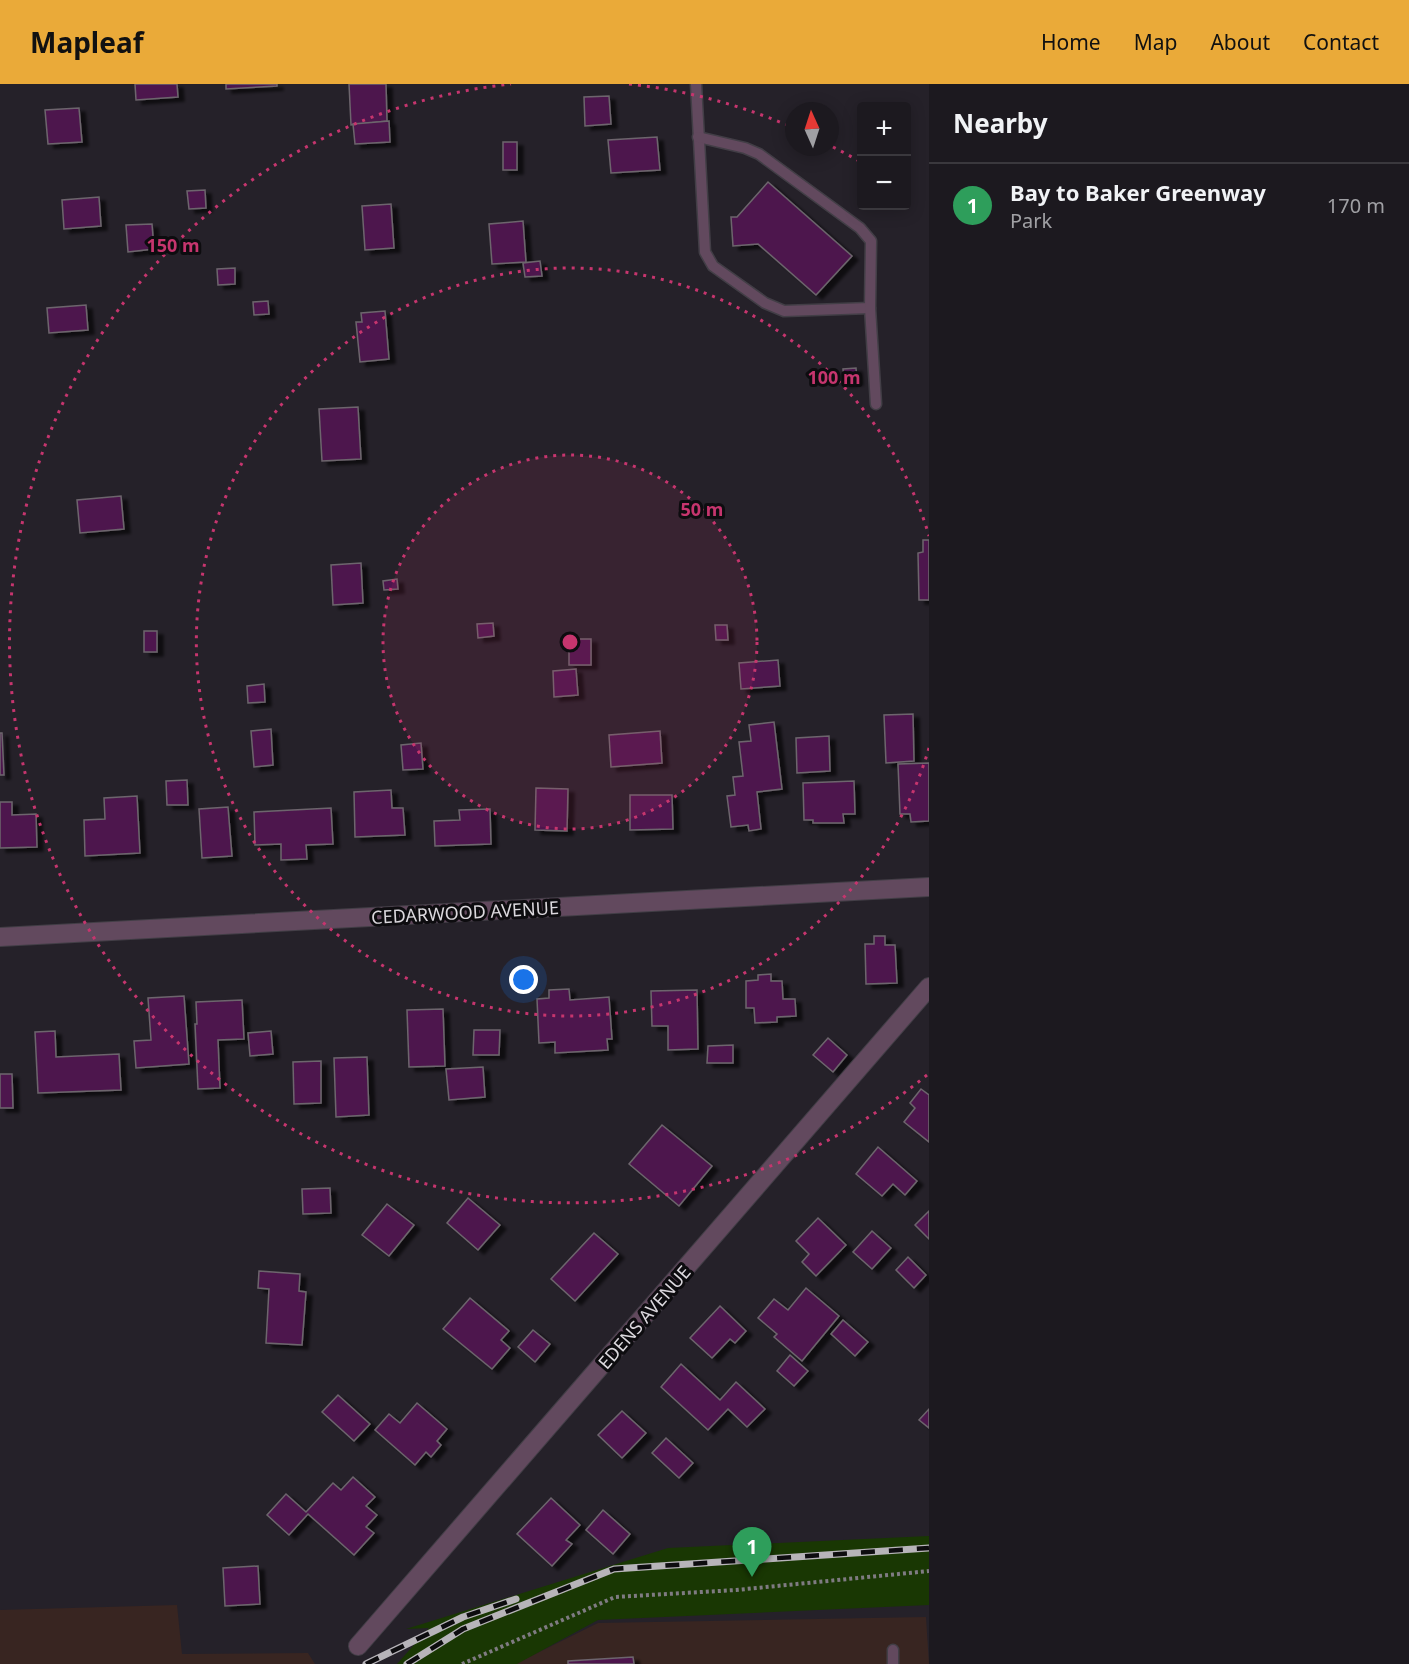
<!DOCTYPE html>
<html lang="en">
<head>
<meta charset="utf-8">
<style>
	body { margin:0; font-family:"Noto Sans",sans-serif; background:#252228; color:#f1f3f6 }
	.controls { position:absolute; right:18px; top:18px; display:grid; overflow:hidden; border-radius:6px; box-shadow:0 3px 15px #0003 }
	.controls button { width:54px; height:54px; display:grid; place-items:center; padding:0; border:0; border-bottom:2px solid #3a383d; background:#1c191f; color:#f1f3f6; font:30px sans-serif }
	.compass { position:absolute; left:785px; top:18px; width:54px; height:54px; border-radius:50%; background:#1c191f; box-shadow:0 3px 15px #0003; rotate:357deg }
	.you { position:absolute; left:524px; top:896px; width:21px; height:21px; margin:-15px; border:4px solid #fff; border-radius:50%; background:#1a73e8; box-shadow:0 0 0 9px #1a73e833 }
	.badge { display:grid; place-items:center; width:39px; height:39px; border-radius:50%; background:#eaaa39; color:#fff; font-size:20px; font-weight:700 }
	.pin { position:absolute; translate:-50% -50px; filter:drop-shadow(0 2px 3px #0008) }
	.pin::after { content:''; position:absolute; top:32px; width:21px; height:18px; background:inherit; clip-path:polygon(0 0,100% 0,50% 100%) }
	.list { margin:0; padding:0; list-style:none }
	h2 { display:flex; justify-content:space-between; align-items:center; height:78px; margin:0; padding:0 24px; font-size:26px }
	h2 small { font-size:20px; font-weight:400; color:#a0a0a4 }
	.list li { display:grid; grid-template-columns:39px 1fr auto; gap:18px; align-items:center; box-sizing:border-box; height:84px; padding:0 24px; border-top:2px solid #3a383d }
	.list b { display:block; font-size:22px; white-space:nowrap }
	.list p { margin:0; font-size:20px; white-space:nowrap; color:#a0a0a4 }
	.list em { font-size:20px; font-style:normal; color:#a0a0a4 }
	.map { position:relative; flex:none; width:929px; height:1580px; overflow:hidden }
	header { display:flex; align-items:center; gap:36px; box-sizing:border-box; height:84px; padding:0 30px; background:#eaaa39; color:#111 }
	header strong { font-size:28px }
	nav { display:flex; gap:33px; margin-inline-start:auto; font-size:21px }
	main { display:flex }
	aside { flex:1; background:#1c191f }
	.map>svg:first-child { display:block }
	.industrial { fill:#382521 }
	.green { fill:#193703 }
	.building { fill:#4d194d; stroke:#6d656d; stroke-width:1.5; filter:url(#shadow) }
	.lines { fill:none; stroke-linecap:round; stroke-linejoin:round }
	.service-casing { stroke:#423e46; stroke-width:13 }
	.minor-casing { stroke:#423e46; stroke-width:20 }
	.path { stroke:#7f7b82; stroke-width:4; stroke-dasharray:3 3; stroke-linecap:butt }
	.service { stroke:#62495e; stroke-width:10 }
	.minor { stroke:#62495e; stroke-width:18 }
	.rail-casing { stroke:#b7b4b9; stroke-width:7 }
	.rail { stroke:#0d0c0f; stroke-width:4.5; stroke-dasharray:14; stroke-linecap:butt }
	.ring { fill:none; stroke:#c6356e; stroke-width:3; stroke-dasharray:3 6 }
	.labels { text-anchor:middle; dominant-baseline:central; stroke-width:6; stroke-linejoin:round; paint-order:stroke }
	.street-label { font-size:18px; fill:#dbd8dd; stroke:#0d0c0f }
	.centre { fill:#c6356e; stroke:#0d0c0f; stroke-width:3 }
	.ring-label { font-size:18px; text-anchor:middle; font-weight:bold; fill:#c6356e; stroke:#0d0c0f; stroke-width:6; stroke-linejoin:round; paint-order:stroke }
</style>
</head>
<body>
<header>
<strong>Mapleaf</strong>
<nav><a>Home</a><a>Map</a><a>About</a><a>Contact</a></nav>
</header>
<main>
<div class="map">
<svg width="929" height="1580" viewBox="0 0 929 1580">
	<defs>
		<filter id="shadow"><feDropShadow dx="6" dy="4" stdDeviation="1.5" flood-color="#0009"/></filter>
	</defs>
	<rect width="100%" height="100%" fill="#252129"/>
	<g class="industrial">
		<polygon points="177,1521 182,1570 308,1569 315,1580 0,1580 0,1526"/>
		<polygon points="926,1533 929,1580 515,1580 598,1539"/>
	</g>
	<polygon class="green" points="929,1452 929,1521 598,1536 517,1580 397,1580 429,1544 406,1545 668,1464"/>
	<g class="building">
		<polygon points="135,0 177,0 178,13 136,16"/>
		<polygon points="226,0 277,0 277,2 226,5"/>
		<polygon points="349,0 386,0 387,37 351,41"/>
		<polygon points="609,12 611,40 585,42 584,13"/>
		<polygon points="79,24 82,58 48,60 45,26"/>
		<polygon points="389,37 390,58 355,60 353,40"/>
		<polygon points="657,53 660,86 611,89 608,56"/>
		<rect x="503" y="58" width="14" height="28"/>
		<polygon points="768,98 852,172 816,211 758,160 733,162 731,133 737,133"/>
		<polygon points="205,106 206,124 189,125 187,107"/>
		<polygon points="99,113 101,142 64,145 62,116"/>
		<polygon points="391,120 394,164 365,166 362,122"/>
		<polygon points="523,137 526,178 492,180 489,140"/>
		<polygon points="152,140 154,165 128,168 126,141"/>
		<polygon points="540,177 542,192 525,193 523,179"/>
		<polygon points="235,184 235,200 218,201 217,185"/>
		<polygon points="268,217 269,230 254,231 253,218"/>
		<polygon points="86,221 88,246 49,249 47,224"/>
		<polygon points="385,227 389,275 360,278 356,238 362,238 361,229"/>
		<polygon points="856,284 857,297 844,299 843,285"/>
		<polygon points="358,323 361,375 322,377 319,325"/>
		<polygon points="121,412 124,445 80,449 77,416"/>
		<polygon points="923,456 929,456 929,516 919,516 918,469 923,468"/>
		<polygon points="361,479 363,519 333,521 331,481"/>
		<polygon points="397,495 398,505 384,506 383,497"/>
		<polygon points="493,539 494,552 478,554 477,540"/>
		<polygon points="715,541 727,541 728,556 716,556"/>
		<rect x="144" y="547" width="13" height="21"/>
		<rect x="569" y="555" width="22" height="26"/>
		<polygon points="778,576 780,602 741,605 739,579"/>
		<polygon points="576,585 578,611 554,613 553,587"/>
		<polygon points="264,600 265,618 248,619 247,602"/>
		<polygon points="913,630 914,677 886,679 884,631"/>
		<polygon points="774,638 782,705 757,708 761,745 749,747 748,741 731,743 727,712 735,711 733,693 743,692 739,658 751,657 749,641"/>
		<polygon points="271,645 273,681 254,683 251,647"/>
		<polygon points="660,647 662,679 611,683 609,651"/>
		<polygon points="0,649 2,649 4,691 0,691"/>
		<polygon points="829,652 830,687 797,689 796,654"/>
		<polygon points="421,659 423,685 403,686 401,661"/>
		<polygon points="929,679 929,737 911,738 910,730 900,730 898,680"/>
		<polygon points="187,696 188,721 167,721 166,697"/>
		<polygon points="854,697 855,730 843,730 844,739 813,739 813,736 804,736 803,699"/>
		<polygon points="536,704 568,705 567,747 535,746"/>
		<polygon points="391,706 392,724 403,724 405,751 355,753 354,708"/>
		<polygon points="630,711 672,711 673,745 630,746"/>
		<polygon points="137,712 140,769 85,772 84,736 105,735 104,714"/>
		<polygon points="0,718 12,718 12,731 36,730 37,763 0,764"/>
		<polygon points="228,723 232,772 202,774 199,725"/>
		<polygon points="331,724 333,760 306,761 307,775 281,776 281,760 255,761 254,728"/>
		<polygon points="490,725 491,760 435,762 434,737 460,736 459,726"/>
		<polygon points="874,852 885,852 885,861 895,861 897,899 866,900 865,860 874,860"/>
		<polygon points="771,890 771,897 782,897 783,915 795,915 796,932 777,933 777,938 755,939 754,924 746,924 746,897 758,896 758,891"/>
		<polygon points="569,905 570,916 609,913 612,955 607,955 608,966 555,969 555,958 539,959 537,915 549,914 549,906"/>
		<polygon points="697,906 698,965 668,966 668,942 652,942 651,907"/>
		<polygon points="184,912 189,980 136,984 134,957 151,956 148,914"/>
		<polygon points="242,916 244,955 218,956 220,1004 198,1005 195,940 197,940 196,918"/>
		<polygon points="443,925 445,982 409,983 407,926"/>
		<polygon points="474,946 500,946 499,971 473,971"/>
		<polygon points="55,947 56,973 119,970 121,1006 38,1009 35,948"/>
		<polygon points="271,947 273,970 250,972 248,949"/>
		<polygon points="828,954 847,971 833,988 813,971"/>
		<polygon points="733,961 733,979 707,979 708,962"/>
		<polygon points="367,973 369,1031 336,1033 334,974"/>
		<polygon points="321,977 321,1019 294,1020 293,978"/>
		<polygon points="483,983 485,1013 449,1016 446,985"/>
		<polygon points="0,990 12,990 13,1024 0,1024"/>
		<polygon points="921,1005 929,1011 929,1058 904,1038 915,1024 910,1019"/>
		<polygon points="662,1041 712,1082 679,1122 629,1080"/>
		<polygon points="878,1063 917,1097 905,1111 893,1100 882,1112 856,1090"/>
		<polygon points="330,1104 331,1129 303,1130 302,1105"/>
		<polygon points="468,1114 500,1141 478,1166 447,1139"/>
		<polygon points="387,1120 414,1141 389,1172 362,1151"/>
		<polygon points="929,1127 929,1155 915,1141"/>
		<polygon points="818,1134 846,1161 816,1192 802,1178 809,1170 796,1157"/>
		<polygon points="872,1147 891,1164 872,1185 853,1168"/>
		<polygon points="594,1149 618,1170 575,1217 551,1195"/>
		<polygon points="908,1173 926,1191 914,1204 896,1186"/>
		<polygon points="259,1187 300,1190 299,1207 306,1208 302,1261 266,1259 269,1205 258,1204"/>
		<polygon points="806,1204 839,1232 802,1277 774,1253 777,1250 758,1234 774,1215 788,1226"/>
		<polygon points="470,1214 509,1247 501,1256 510,1264 492,1285 443,1245"/>
		<polygon points="720,1222 746,1247 735,1259 730,1255 712,1274 690,1254"/>
		<polygon points="843,1236 868,1258 855,1272 831,1250"/>
		<polygon points="533,1246 550,1260 535,1278 518,1263"/>
		<polygon points="790,1271 808,1287 794,1302 777,1287"/>
		<polygon points="681,1280 720,1316 736,1298 765,1325 747,1343 728,1325 708,1346 661,1303"/>
		<polygon points="338,1311 370,1340 354,1357 322,1328"/>
		<polygon points="417,1319 447,1345 437,1357 441,1361 431,1373 426,1368 415,1381 375,1346 389,1330 400,1339"/>
		<polygon points="929,1325 929,1344 919,1336"/>
		<polygon points="622,1327 646,1349 622,1374 598,1351"/>
		<polygon points="666,1354 693,1379 679,1394 652,1369"/>
		<polygon points="353,1393 375,1413 366,1422 377,1431 366,1443 374,1449 354,1471 308,1430 289,1451 267,1431 286,1410 306,1428 333,1399 341,1406"/>
		<polygon points="551,1414 580,1441 566,1456 572,1460 552,1482 517,1450"/>
		<polygon points="603,1426 630,1450 613,1470 586,1446"/>
		<polygon points="258,1482 260,1520 225,1522 223,1484"/>
		<polygon points="633,1573 634,1580 568,1580 568,1577"/>
	</g>
	<g class="lines">
		<g class="service-casing">
			<g id="service">
				<polyline points="696,0 705,168 713,182 765,219 784,227 870,224"/>
				<polyline points="698,53 745,64 759,70 860,144 871,157 870,224 876,320"/>
				<polyline points="893,1566 893,1580"/>
			</g>
		</g>
		<g class="minor-casing">
			<g id="minor">
				<polyline points="0,853 929,803"/>
				<polyline points="358,1562 929,903"/>
			</g>
		</g>
		<polyline class="path" points="462,1580 615,1513 736,1506 929,1487"/>
		<use href="#service" class="service"/>
		<use href="#minor" class="minor"/>
		<g class="rail-casing">
			<g id="rail">
				<polyline points="366,1580 463,1533 516,1515"/>
				<polyline points="407,1580 463,1545 614,1485 929,1464"/>
			</g>
		</g>
		<use href="#rail" class="rail"/>
	</g>
	<circle cx="570" cy="558" r="187" fill="#c6356e" fill-opacity=".12"/>
	<g class="ring">
		<circle cx="570" cy="558" r="187"/>
		<path d="M929 664A374 374 0 1 1 929 452"/>
		<path d="M927 991A561 561 0 1 1 511 0M629 0A561 561 0 0 1 794 44M833 63A561 561 0 0 1 859 77"/>
	</g>
	<g class="labels">
		<g class="street-label">
			<text transform="translate(465 828) rotate(-3)">CEDARWOOD AVENUE</text>
			<text transform="translate(644 1233) rotate(-49)">EDENS AVENUE</text>
		</g>
	</g>
	<circle cx="570" cy="558" r="9" class="centre"/>
	<g class="ring-label">
		<text x="173" y="168">150 m</text>
		<text x="834" y="300">100 m</text>
		<text x="702" y="432">50 m</text>
	</g>
</svg>
<div class="controls">
<button>+</button>
<button>−</button>
</div>
<svg class="compass" viewBox="-18 -18 36 36"><path d="M0-13l5 13h-10z" fill="#e53935"/><path d="M0 13l5-13h-10z" fill="#a0a0a4"/></svg>
<div class="you"></div>
<div class="pin badge" style="left:752px;top:1493px;background:#2e9e5b">1</div>
</div>
<aside>
<h2>Nearby<small></small></h2>
<ul class="list">
<li><span class="badge" style="background:#2e9e5b">1</span><div><b>Bay to Baker Greenway</b><p>Park</p></div><em>170 m</em></li>
</ul>
</aside>
</main>
</body>
</html>
